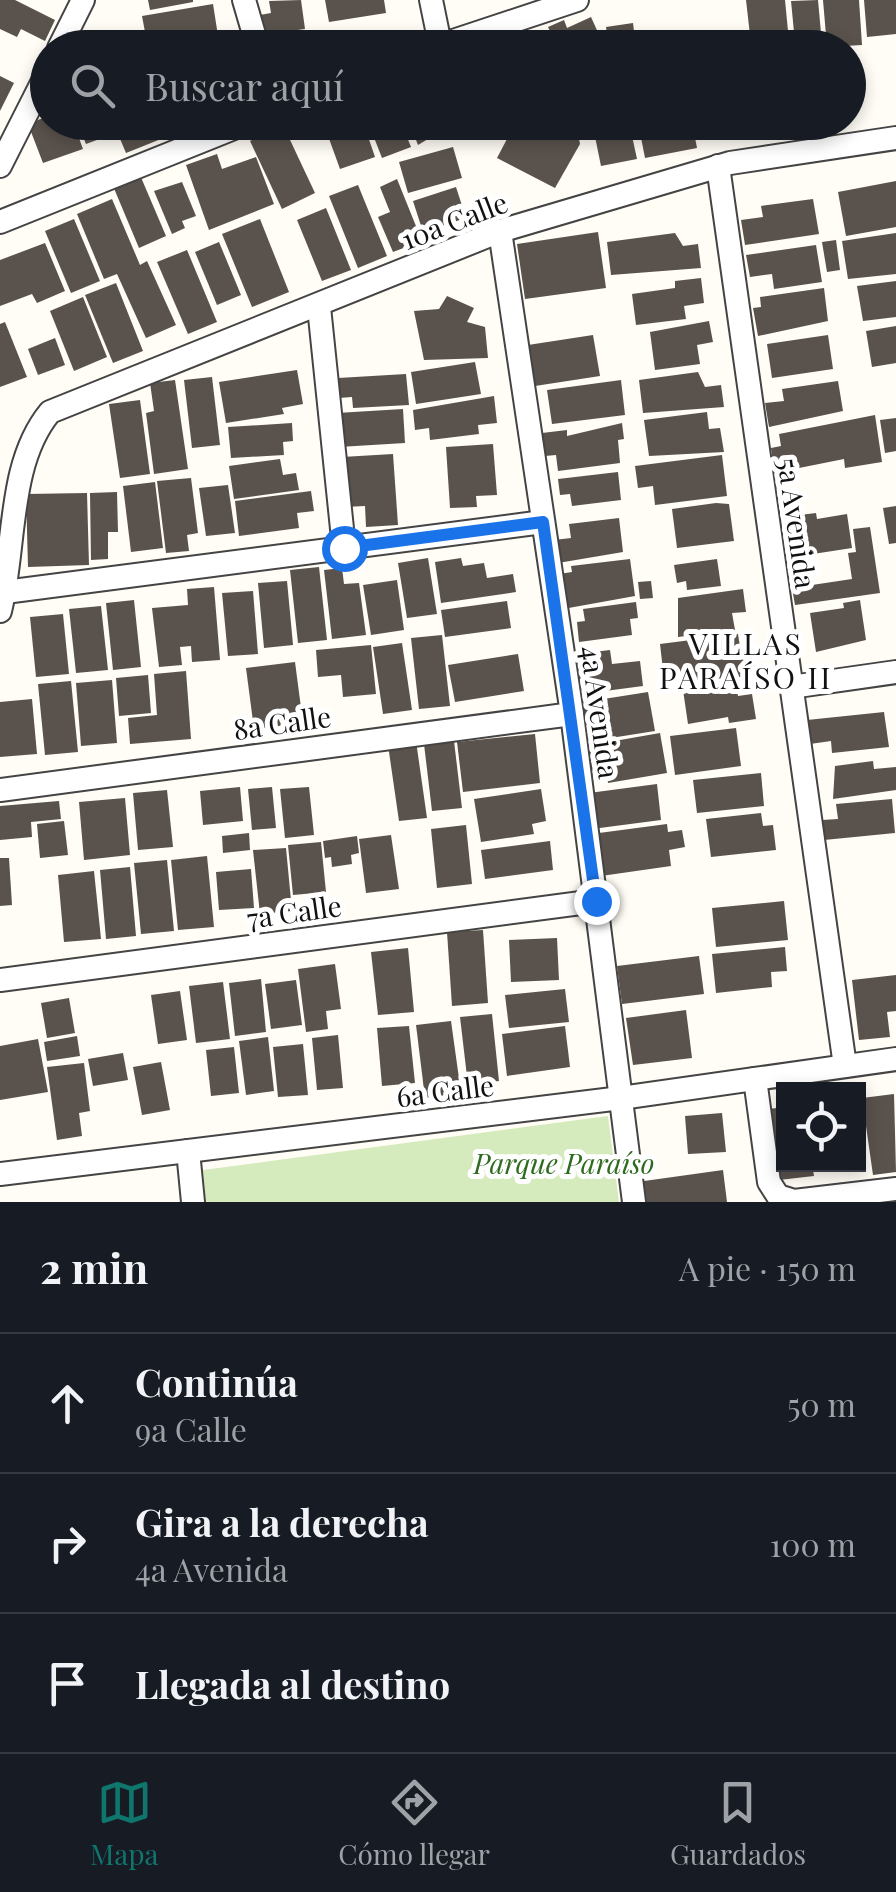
<!DOCTYPE html>
<html lang="es">
<head>
<meta charset="utf-8">
<style>
	body { margin:0; font-family:"Playfair Display",serif; background:#20242c; color:#f1f3f6 }
	.controls { position:absolute; right:30px; bottom:30px; display:grid; overflow:hidden; border-radius:0px; box-shadow:0 5px 15px #0003 }
	.controls button { width:90px; height:90px; display:grid; place-items:center; padding:0; border:0; border-bottom:2px solid #363941; background:#171b24; color:#f1f3f6; font:50px sans-serif }
	.stop { position:absolute; width:30px; height:30px; margin:-22px; border:8px solid #1a73e8; border-radius:50%; background:#fff }
	.stop.end { background:#1a73e8; border-color:#fff; box-shadow:0 2px 10px #0008 }
	.list { margin:0; padding:0; list-style:none }
	h2 { display:flex; justify-content:space-between; align-items:center; height:130px; margin:0; padding:0 40px; font-size:42px }
	h2 small { font-size:32px; font-weight:400; color:#9ea1a6 }
	.list li { display:grid; grid-template-columns:65px 1fr auto; gap:30px; align-items:center; box-sizing:border-box; height:140px; padding:0 40px; border-top:2px solid #363941 }
	.list b { display:block; font-size:38px; white-space:nowrap }
	.list p { margin:0; font-size:32px; white-space:nowrap; color:#9ea1a6 }
	.list em { font-size:32px; font-style:normal; color:#9ea1a6 }
	.icon { flex:none; width:55px; height:55px; fill:none; stroke:currentColor; stroke-width:2; stroke-linecap:round; stroke-linejoin:round }
	.map { position:relative; flex:none; width:896px; height:1202px; overflow:hidden }
	.search { position:absolute; background:#171b24; box-shadow:0 5px 15px #0003; left:30px; right:30px; top:30px; height:110px; display:flex; align-items:center; gap:25px; box-sizing:border-box; padding:0 35px; border-radius:55px; color:#9ea1a6; font-size:38px }
	.sheet { height:550px; background:#171b24 }
	nav { display:flex; justify-content:space-around; align-items:center; box-sizing:border-box; height:140px; border-top:2px solid #363941; background:#171b24; font-size:28px; color:#9ea1a6 }
	nav a { display:grid; justify-items:center; gap:5px }
	nav .on { color:#0f766e }
	.map>svg:first-child { display:block }
	.green { fill:#d5ebbd }
	.building { fill:#5a524d }
	.lines { fill:none; stroke-linecap:round; stroke-linejoin:round }
	.minor-casing { stroke:#444; stroke-width:26 }
	.minor { stroke:#fff; stroke-width:22 }
	.route { stroke:#1a73e8; stroke-width:12 }
	.labels { text-anchor:middle; dominant-baseline:central; stroke-width:10; stroke-linejoin:round; paint-order:stroke }
	.street-label { font-size:28px; fill:#111; stroke:#fff }
	.park-label { font-size:28px; font-style:italic; fill:#2f6b1f; stroke:#fff }
	.neighbourhood-label { font-size:30px; letter-spacing:2.5px; fill:#111; stroke:#fff }
</style>
</head>
<body>
<div class="map">
<svg width="896" height="1202" viewBox="0 0 896 1202">
	<rect width="100%" height="100%" fill="#fffdf5"/>
	<polygon class="green" points="608,1116 619,1202 206,1202 203,1170"/>
	<g class="building">
		<polygon points="0,0 15,0 55,20 45,41 21,29 17,37 0,29"/>
		<polygon points="148,0 193,0 193,2 150,10"/>
		<polygon points="301,0 305,29 252,36 249,17 271,13 269,1"/>
		<polygon points="325,0 384,0 386,13 329,22"/>
		<polygon points="746,0 785,0 788,31 750,35"/>
		<polygon points="818,0 822,44 809,45 808,31 794,32 791,1"/>
		<polygon points="823,0 859,0 862,45 827,47"/>
		<polygon points="864,0 896,0 896,34 867,37"/>
		<polygon points="213,4 218,36 148,48 142,16"/>
		<polygon points="591,17 605,48 578,48 575,42 564,48 537,48 554,40 548,27 564,20 567,28"/>
		<polygon points="633,23 636,48 609,48 606,27"/>
		<polygon points="314,32 317,48 294,48 292,35"/>
		<polygon points="288,38 289,48 253,48 252,44"/>
		<polygon points="0,76 14,83 0,111"/>
		<polygon points="48,116 48,122 73,122 83,149 43,163 28,124"/>
		<polygon points="77,122 109,122 113,134 86,144"/>
		<polygon points="113,122 153,122 161,139 126,153"/>
		<polygon points="323,122 363,122 375,157 340,169"/>
		<polygon points="368,122 401,122 411,147 382,158"/>
		<polygon points="409,122 440,122 443,130 418,145"/>
		<polygon points="516,122 576,122 580,144 555,188 497,158"/>
		<polygon points="592,122 629,122 637,159 601,166"/>
		<polygon points="638,122 692,122 697,148 645,158"/>
		<polygon points="283,125 315,193 282,209 250,141"/>
		<polygon points="453,147 462,178 408,193 399,162"/>
		<polygon points="217,154 222,169 256,157 274,204 209,230 186,165"/>
		<polygon points="140,175 166,236 139,248 113,186"/>
		<polygon points="397,179 422,241 393,252 378,217 390,212 380,187"/>
		<polygon points="896,181 896,227 846,236 838,192"/>
		<polygon points="182,182 196,216 182,221 185,228 172,234 154,191"/>
		<polygon points="358,185 387,256 358,268 329,196"/>
		<polygon points="456,187 466,218 423,232 413,201"/>
		<polygon points="112,199 140,265 147,261 176,325 146,338 117,274 104,279 77,214"/>
		<polygon points="813,199 819,234 745,245 741,220 763,217 761,206"/>
		<polygon points="326,208 351,270 322,281 297,220"/>
		<polygon points="74,219 100,281 71,293 45,231"/>
		<polygon points="260,219 289,292 252,307 222,234"/>
		<polygon points="598,232 606,288 525,299 517,244"/>
		<polygon points="675,233 683,246 698,244 701,268 611,275 607,242"/>
		<polygon points="896,233 896,274 848,279 842,241"/>
		<polygon points="836,240 840,270 827,272 822,242"/>
		<polygon points="219,242 241,295 217,305 195,252"/>
		<polygon points="45,243 65,291 37,303 32,294 0,306 0,260"/>
		<polygon points="816,245 822,282 774,289 772,274 750,277 746,255"/>
		<polygon points="187,250 217,322 188,334 157,262"/>
		<polygon points="701,278 704,303 684,306 686,319 636,325 632,294 675,288 675,281"/>
		<polygon points="896,281 896,317 863,321 857,286"/>
		<polygon points="116,283 143,351 113,363 85,295"/>
		<polygon points="824,288 828,321 758,336 753,308 761,307 760,297"/>
		<polygon points="447,296 474,308 467,322 485,327 488,358 424,360 414,311 439,309"/>
		<polygon points="83,297 107,357 74,371 50,311"/>
		<polygon points="709,321 713,342 697,345 700,364 655,370 650,332"/>
		<polygon points="5,322 27,377 0,387 0,324"/>
		<polygon points="896,326 896,363 872,367 866,331"/>
		<polygon points="593,335 600,376 535,386 528,345"/>
		<polygon points="828,335 833,369 772,378 767,344"/>
		<polygon points="55,338 65,365 38,375 28,349"/>
		<polygon points="475,362 481,394 416,404 411,372"/>
		<polygon points="297,370 303,404 282,408 284,414 226,423 219,382"/>
		<polygon points="698,372 705,387 721,385 724,407 643,413 639,380"/>
		<polygon points="406,374 409,405 353,408 352,397 339,398 338,378"/>
		<polygon points="212,377 220,445 192,448 184,380"/>
		<polygon points="175,380 188,469 154,474 146,413 154,411 150,383"/>
		<polygon points="621,380 625,415 552,424 547,390"/>
		<polygon points="838,381 843,411 769,427 765,403 784,401 782,389"/>
		<polygon points="494,396 497,423 478,425 479,434 430,440 429,428 415,430 413,410"/>
		<polygon points="140,400 150,474 120,478 109,404"/>
		<polygon points="403,409 405,443 339,447 337,413"/>
		<polygon points="707,412 709,429 720,428 724,452 649,456 644,420"/>
		<polygon points="875,415 882,462 845,468 844,459 774,473 771,448 781,446 779,434"/>
		<polygon points="896,418 896,451 885,453 880,420"/>
		<polygon points="292,423 293,441 283,442 284,455 231,458 228,427"/>
		<polygon points="622,423 624,439 618,440 620,463 558,471 556,455 545,456 542,433 567,430 567,436"/>
		<polygon points="493,444 497,495 476,496 477,507 450,508 446,447"/>
		<polygon points="393,454 398,525 366,527 365,506 345,507 342,457"/>
		<polygon points="722,455 727,496 655,505 653,486 638,488 635,466"/>
		<polygon points="280,459 283,475 296,473 299,490 234,499 229,466"/>
		<polygon points="618,472 621,500 572,506 570,494 560,495 558,479"/>
		<polygon points="191,478 198,533 187,535 189,551 166,553 157,481"/>
		<polygon points="155,482 163,548 131,552 123,486"/>
		<polygon points="228,485 235,533 206,536 199,488"/>
		<polygon points="311,491 314,511 297,513 299,528 239,536 235,501"/>
		<polygon points="117,492 118,532 108,532 108,559 91,560 90,493"/>
		<polygon points="87,493 89,565 28,567 26,494"/>
		<polygon points="716,503 729,504 734,541 677,548 672,509"/>
		<polygon points="896,506 896,543 889,544 883,508"/>
		<polygon points="816,513 817,519 847,514 852,548 787,558 784,537 795,535 792,516"/>
		<polygon points="619,518 623,552 558,563 554,540 571,538 569,524"/>
		<polygon points="870,527 880,593 795,605 792,588 852,579 848,553 856,552 853,529"/>
		<polygon points="428,558 437,614 407,618 398,563"/>
		<polygon points="461,558 463,566 484,563 487,578 513,574 516,592 441,603 435,562"/>
		<polygon points="630,559 635,596 563,609 559,574 572,572 571,566"/>
		<polygon points="717,559 721,586 687,590 686,581 677,583 674,565"/>
		<polygon points="319,567 327,640 298,643 290,570"/>
		<polygon points="342,568 344,584 359,583 366,635 332,639 324,570"/>
		<polygon points="397,580 404,630 371,635 363,585"/>
		<polygon points="287,581 293,645 264,648 258,583"/>
		<polygon points="651,581 653,598 640,599 638,582"/>
		<polygon points="214,587 220,660 192,662 191,646 180,647 182,665 159,667 152,608 188,605 187,589"/>
		<polygon points="743,589 746,612 732,613 735,630 678,637 678,598"/>
		<polygon points="253,591 258,654 228,656 222,593"/>
		<polygon points="134,600 141,667 113,670 106,603"/>
		<polygon points="860,600 866,640 816,652 810,613 844,608 843,603"/>
		<polygon points="507,601 511,628 445,637 441,610"/>
		<polygon points="636,602 638,618 630,619 632,635 579,642 577,622 585,621 583,609"/>
		<polygon points="101,606 108,670 76,673 69,609"/>
		<polygon points="63,614 69,674 36,677 30,617"/>
		<polygon points="738,634 740,647 749,646 753,676 676,682 674,669 663,670 660,644"/>
		<polygon points="442,635 450,706 419,709 411,638"/>
		<polygon points="402,643 412,710 383,714 373,647"/>
		<polygon points="371,645 376,694 343,697 341,675 318,677 316,650"/>
		<polygon points="610,650 612,664 640,661 643,686 590,693 588,678 572,680 569,655"/>
		<polygon points="518,654 524,691 455,702 448,665"/>
		<polygon points="295,662 303,723 254,729 246,668"/>
		<polygon points="186,671 191,739 130,744 128,718 157,715 154,674"/>
		<polygon points="148,675 151,713 119,716 116,678"/>
		<polygon points="112,680 117,743 81,746 76,683"/>
		<polygon points="71,681 78,752 45,755 38,684"/>
		<polygon points="728,683 729,691 737,690 738,696 752,694 756,719 729,723 728,717 688,724 683,690"/>
		<polygon points="648,692 655,731 579,743 572,704"/>
		<polygon points="32,699 37,754 0,757 0,702"/>
		<polygon points="884,712 889,747 832,753 831,741 810,744 807,720"/>
		<polygon points="736,728 741,766 675,775 670,736"/>
		<polygon points="660,733 667,773 608,783 606,769 589,772 586,752 605,749 603,743"/>
		<polygon points="535,734 540,783 463,792 457,742"/>
		<polygon points="416,741 427,818 399,821 388,745"/>
		<polygon points="454,741 462,808 432,811 424,744"/>
		<polygon points="873,761 874,769 896,767 896,790 833,799 835,766"/>
		<polygon points="761,773 764,806 697,813 693,780"/>
		<polygon points="657,784 661,820 592,829 589,793"/>
		<polygon points="240,787 243,821 203,825 200,791"/>
		<polygon points="272,787 276,828 252,830 248,789"/>
		<polygon points="309,787 314,835 285,838 280,789"/>
		<polygon points="541,789 546,821 532,824 534,834 481,842 474,799"/>
		<polygon points="167,790 173,847 138,850 133,793"/>
		<polygon points="125,798 130,855 84,860 79,802"/>
		<polygon points="892,799 895,833 824,840 822,820 838,819 836,804"/>
		<polygon points="59,801 61,819 31,822 32,837 0,840 0,806"/>
		<polygon points="761,813 763,826 773,825 776,850 711,857 706,819"/>
		<polygon points="64,821 68,855 40,858 37,824"/>
		<polygon points="667,824 668,832 682,830 685,847 669,850 671,866 594,877 590,847 601,846 599,833"/>
		<polygon points="466,825 472,884 437,888 431,829"/>
		<polygon points="249,833 250,850 223,853 222,836"/>
		<polygon points="391,835 399,889 366,893 359,839"/>
		<polygon points="357,836 359,853 351,855 352,864 332,867 331,857 325,858 323,841"/>
		<polygon points="550,841 553,870 485,879 481,850"/>
		<polygon points="321,842 326,892 293,895 288,845"/>
		<polygon points="286,848 292,911 260,914 253,850"/>
		<polygon points="207,856 214,927 178,930 171,860"/>
		<polygon points="0,858 9,858 12,905 0,906"/>
		<polygon points="167,860 174,931 141,934 134,863"/>
		<polygon points="130,867 136,936 106,939 100,870"/>
		<polygon points="251,869 254,908 219,910 216,872"/>
		<polygon points="94,871 101,939 64,942 58,875"/>
		<polygon points="784,901 788,940 716,947 712,908"/>
		<polygon points="483,930 488,1003 452,1006 447,932"/>
		<polygon points="557,938 559,980 511,982 509,940"/>
		<polygon points="785,947 787,971 771,972 772,987 716,993 712,954"/>
		<polygon points="408,948 414,1012 378,1015 371,952"/>
		<polygon points="699,956 704,994 622,1004 617,966"/>
		<polygon points="335,964 341,1009 326,1011 328,1029 306,1032 298,969"/>
		<polygon points="896,975 896,1011 887,1012 890,1037 859,1040 852,980"/>
		<polygon points="261,979 266,1032 235,1036 229,983"/>
		<polygon points="296,980 302,1025 271,1029 265,984"/>
		<polygon points="223,982 230,1039 196,1043 189,986"/>
		<polygon points="565,989 569,1022 509,1028 505,995"/>
		<polygon points="180,991 187,1040 158,1044 151,995"/>
		<polygon points="69,998 75,1033 47,1038 41,1003"/>
		<polygon points="686,1010 692,1058 633,1065 626,1018"/>
		<polygon points="492,1014 499,1081 468,1085 460,1017"/>
		<polygon points="451,1021 461,1093 425,1098 416,1025"/>
		<polygon points="409,1026 415,1083 382,1086 377,1028"/>
		<polygon points="565,1026 570,1067 507,1076 502,1034"/>
		<polygon points="338,1035 343,1088 317,1090 312,1038"/>
		<polygon points="77,1036 80,1056 47,1061 44,1042"/>
		<polygon points="268,1037 274,1091 246,1095 239,1041"/>
		<polygon points="38,1039 48,1092 0,1100 0,1046"/>
		<polygon points="303,1044 308,1095 278,1097 273,1047"/>
		<polygon points="234,1047 239,1093 211,1096 206,1050"/>
		<polygon points="123,1053 128,1080 93,1086 88,1059"/>
		<polygon points="161,1062 170,1110 142,1115 133,1067"/>
		<polygon points="84,1063 90,1111 79,1113 82,1136 57,1140 47,1067"/>
		<polygon points="894,1094 896,1172 873,1175 862,1098"/>
		<polygon points="784,1107 784,1164 812,1164 814,1176 779,1180 769,1109"/>
		<polygon points="722,1113 726,1152 688,1154 685,1116"/>
		<polygon points="723,1170 727,1202 640,1202 637,1182"/>
	</g>
	<g class="lines">
		<g class="minor-casing">
			<g id="minor">
				<polyline points="244,0 258,48"/>
				<polyline points="431,0 440,44"/>
				<polyline points="59,48 83,0"/>
				<polyline points="432,48 577,0"/>
				<polyline points="0,166 48,71"/>
				<polyline points="718,166 845,1066"/>
				<polyline points="0,222 249,122"/>
				<polyline points="500,231 572,714 634,1202"/>
				<polyline points="319,307 344,548"/>
				<polyline points="5,592 543,522"/>
				<path d="M0,611C16,547 7,464 50,412L500,231L730,163L896,138"/>
				<polyline points="791,687 896,672"/>
				<polyline points="0,790 572,714"/>
				<polyline points="0,980 596,901"/>
				<polyline points="755,1079 769,1182 778,1196 794,1201 896,1189"/>
				<polyline points="188,1151 193,1202"/>
				<polyline points="0,1174 621,1098 896,1059"/>
			</g>
		</g>
		<use href="#minor" class="minor"/>
	</g>
	<g class="lines">
		<polyline class="route" points="344,548 543,522 596,901"/>
	</g>
	<g class="labels">
		<g class="street-label">
			<text transform="translate(454 220) rotate(-21)">10a Calle</text>
			<text transform="translate(798 523) rotate(82)">5a Avenida</text>
			<text transform="translate(601 712) rotate(82)">4a Avenida</text>
			<text transform="translate(282 722) rotate(-8)">8a Calle</text>
			<text transform="translate(294 911) rotate(-8)">7a Calle</text>
			<text transform="translate(445 1090) rotate(-7)">6a Calle</text>
		</g>
		<g class="park-label">
			<text x="564" y="1162">Parque Paraíso</text>
		</g>
		<g class="neighbourhood-label">
			<text x="746" y="643">VILLAS<tspan x="746" dy="34">PARAÍSO II</tspan></text>
		</g>
	</g>
</svg>
<div class="controls">
<button><svg class="icon" aria-label="locate" viewBox="0 0 24 24"><circle cx="12" cy="12" r="6"/><path d="M12 2v4M12 18v4M2 12h4M18 12h4"/></svg></button>
</div>
<div class="stop" style="left:344px;top:548px"></div>
<div class="stop end" style="left:596px;top:901px"></div>
<div class="search"><svg class="icon" aria-label="search" viewBox="0 0 24 24"><circle cx="10" cy="10" r="6"/><path d="M15 15l6 6"/></svg>Buscar aquí</div>
</div>
<section class="sheet">
<h2>2 min<small>A pie · 150 m</small></h2>
<ul class="list">
<li><svg class="icon" aria-label="ahead" viewBox="0 0 24 24"><path d="M12 20V5M6 11l6-6 6 6"/></svg><div><b>Continúa</b><p>9a Calle</p></div><em>50 m</em></li>
<li><svg class="icon" aria-label="right" viewBox="0 0 24 24"><path d="M7 20v-9h11M14 6l5 5-5 5"/></svg><div><b>Gira a la derecha</b><p>4a Avenida</p></div><em>100 m</em></li>
<li><svg class="icon" aria-label="arrive" viewBox="0 0 24 24"><path d="M6 21V4h12l-3 4 3 4H6"/></svg><div><b>Llegada al destino</b></div></li>
</ul>
</section>
<nav>
<a class="on"><svg class="icon" aria-label="map" viewBox="0 0 24 24"><path d="M3 6l6-2 6 2 6-2v14l-6 2-6-2-6 2zM9 4v14M15 6v14"/></svg>Mapa</a>
<a><svg class="icon" aria-label="directions" viewBox="0 0 24 24"><path d="M12 3l9 9-9 9-9-9zM9 14v-3h6M13 9l2 2-2 2"/></svg>Cómo llegar</a>
<a><svg class="icon" aria-label="saved" viewBox="0 0 24 24"><path d="M7 4h10v16l-5-4-5 4z"/></svg>Guardados</a>
</nav>
</body>
</html>
